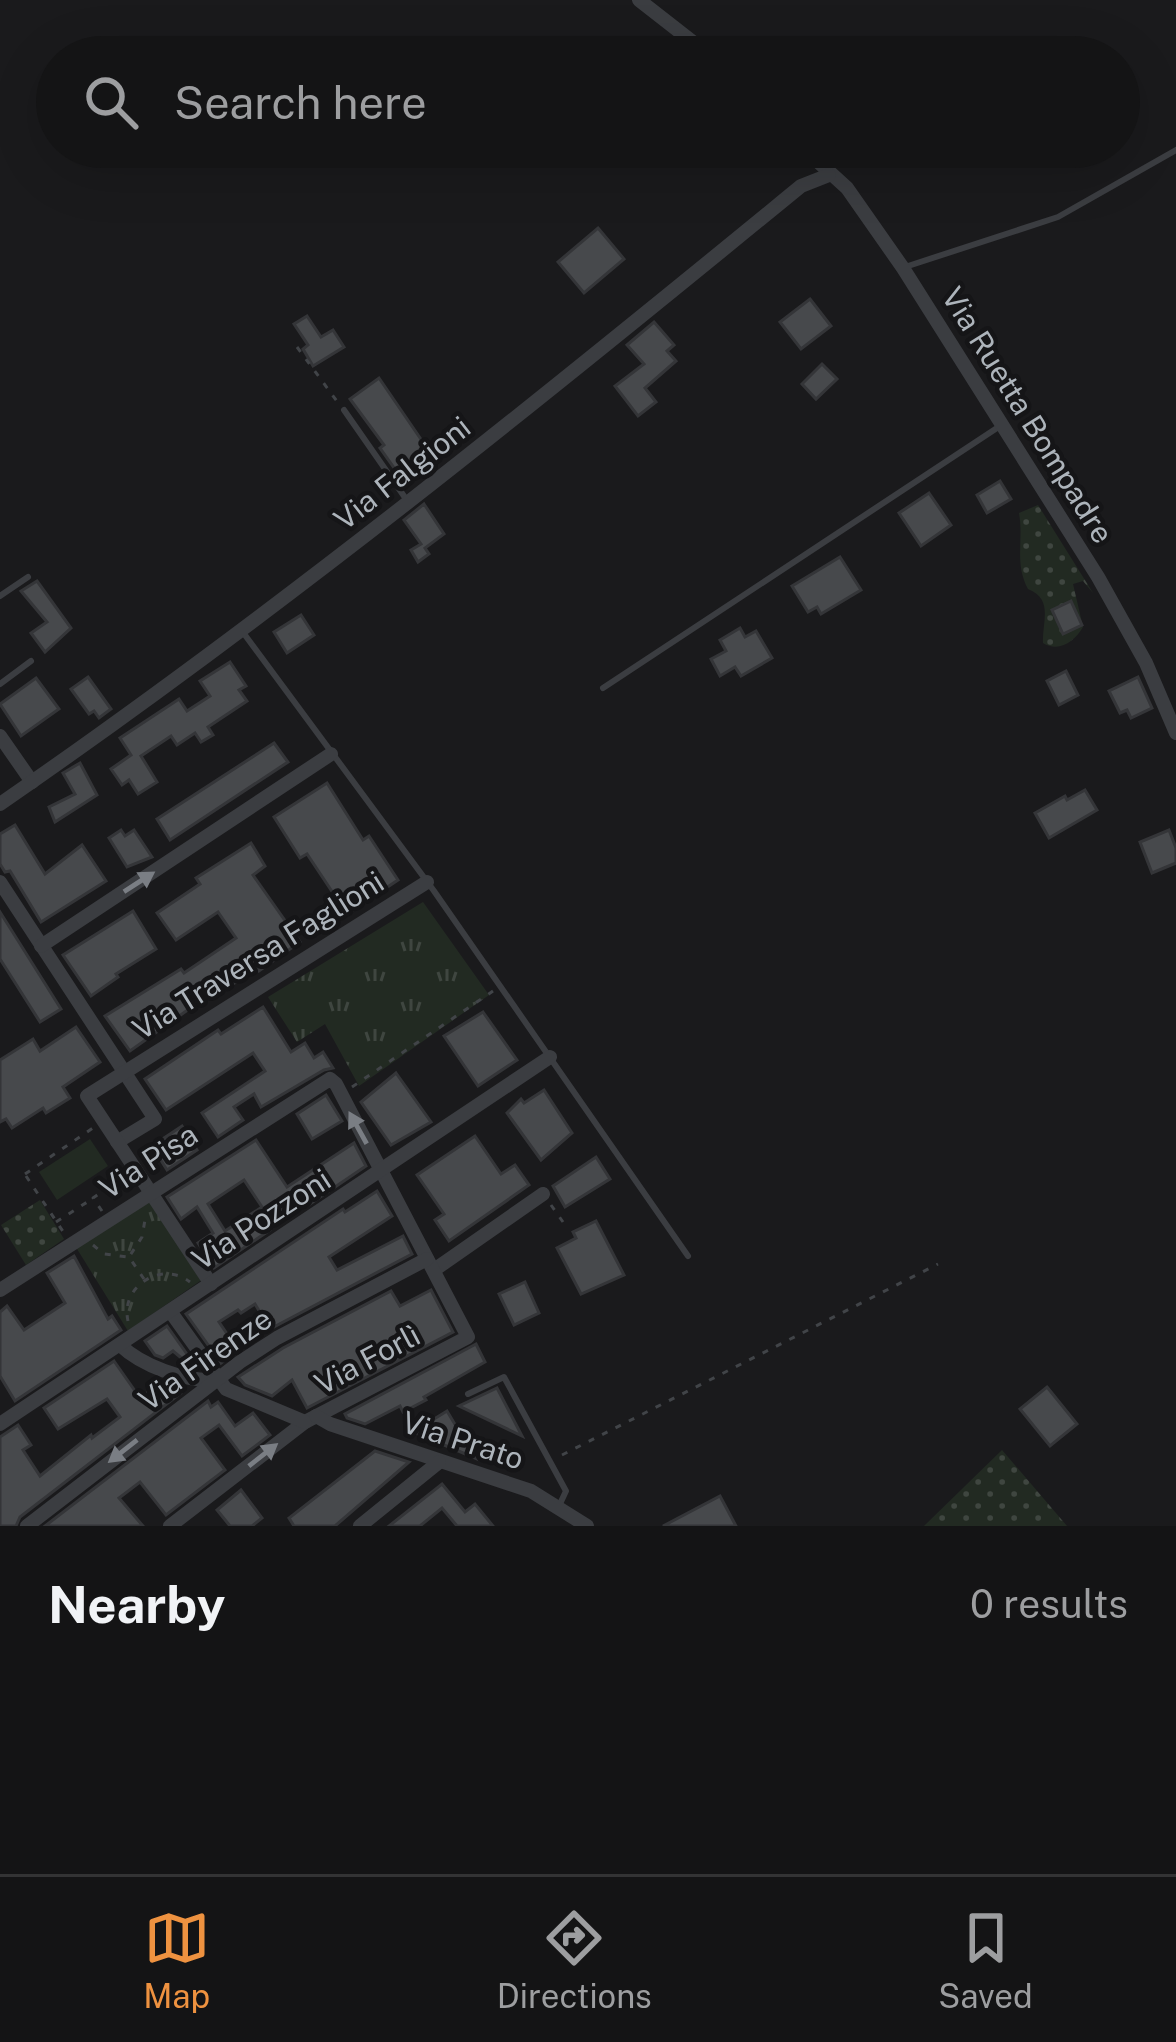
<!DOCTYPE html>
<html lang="en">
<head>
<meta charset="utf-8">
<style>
	body { margin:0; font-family:"Public Sans",sans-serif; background:#1d1d1e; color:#f1f3f6 }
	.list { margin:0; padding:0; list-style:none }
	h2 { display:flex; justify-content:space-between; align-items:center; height:156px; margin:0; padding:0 48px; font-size:51px }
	h2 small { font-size:39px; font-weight:400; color:#9d9ea0 }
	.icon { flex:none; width:66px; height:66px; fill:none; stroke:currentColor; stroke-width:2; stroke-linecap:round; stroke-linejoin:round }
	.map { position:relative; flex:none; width:1176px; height:1526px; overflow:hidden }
	.search { position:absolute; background:#141415; box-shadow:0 12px 48px #0002; left:36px; right:36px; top:36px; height:132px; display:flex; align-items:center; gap:30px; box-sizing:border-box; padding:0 42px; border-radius:66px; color:#9d9ea0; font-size:45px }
	.sheet { height:348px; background:#141415 }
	nav { display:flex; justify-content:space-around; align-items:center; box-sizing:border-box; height:168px; border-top:3px solid #333334; background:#141415; font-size:33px; color:#9d9ea0 }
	nav a { display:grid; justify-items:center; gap:6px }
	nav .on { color:#ee9240 }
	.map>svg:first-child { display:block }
	.grass { fill:url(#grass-dots) }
	.park { fill:url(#park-tufts) }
	.pitch { fill:#222a22 }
	.building { fill:#47494c; stroke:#343538; stroke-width:3; fill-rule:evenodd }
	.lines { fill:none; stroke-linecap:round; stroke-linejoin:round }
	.path { stroke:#414448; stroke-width:3; stroke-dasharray:6 9; stroke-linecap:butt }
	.service { stroke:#3b3d41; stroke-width:6 }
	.minor { stroke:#3b3d41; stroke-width:14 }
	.oneway { fill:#7a7e84 }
	.labels { text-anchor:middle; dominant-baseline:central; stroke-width:9; stroke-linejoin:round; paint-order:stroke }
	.street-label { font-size:30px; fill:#adb4bb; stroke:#151517 }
</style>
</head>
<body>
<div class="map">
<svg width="1176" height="1526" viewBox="0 0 1176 1526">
	<defs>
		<pattern id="grass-dots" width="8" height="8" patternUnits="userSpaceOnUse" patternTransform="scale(3)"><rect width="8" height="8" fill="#222a22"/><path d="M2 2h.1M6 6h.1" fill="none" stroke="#3f4640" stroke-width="1.8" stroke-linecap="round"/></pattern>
		<pattern id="park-tufts" width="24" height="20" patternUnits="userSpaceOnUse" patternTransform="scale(3)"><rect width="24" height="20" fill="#222a22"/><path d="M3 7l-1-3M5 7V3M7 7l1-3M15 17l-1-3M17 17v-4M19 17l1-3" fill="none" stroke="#3f4640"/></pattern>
	</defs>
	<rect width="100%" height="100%" fill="#1a1a1c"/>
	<g class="grass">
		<path d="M1038,505L1093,593L1083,581L1073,584L1083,627C1075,641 1059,653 1043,643C1042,622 1054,599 1028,589C1014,563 1024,540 1019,513Z"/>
		<polygon points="40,1200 64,1239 26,1265 1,1225"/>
		<polygon points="1002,1450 1067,1526 924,1526"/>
	</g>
	<g class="park">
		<polygon points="423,902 489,995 359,1086 325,1024 297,1042 268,997"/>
		<polygon points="146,1195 203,1279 128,1331 74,1244"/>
	</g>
	<polygon class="pitch" points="90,1139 108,1166 57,1200 39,1172"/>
	<g class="building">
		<polygon points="598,228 624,259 584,293 558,262"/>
		<polygon points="810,299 831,326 801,349 780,322"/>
		<polygon points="307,316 321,337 333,330 344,347 313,366 303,349 308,345 294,324"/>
		<polygon points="654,322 674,345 667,351 676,361 645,388 656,402 638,416 615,386 644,364 627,345"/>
		<polygon points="822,364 837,379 816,399 802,384"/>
		<polygon points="379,378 431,454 397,472 380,448 384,445 350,399"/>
		<polygon points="1000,481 1011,499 987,513 977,495"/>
		<polygon points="929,493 951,525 921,546 899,513"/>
		<polygon points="424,504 444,534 425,548 429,554 418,562 411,550 421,544 404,520"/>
		<polygon points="840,557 861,590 821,614 817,607 808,612 792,586"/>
		<polygon points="37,581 71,628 45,652 31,633 47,622 21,591"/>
		<polygon points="1071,601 1082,625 1063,634 1052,610"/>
		<polygon points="301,615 314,635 287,653 274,632"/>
		<polygon points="740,628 745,637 756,631 772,658 741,676 735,667 720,676 711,659 726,651 720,640"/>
		<polygon points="230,662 246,686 239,690 247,701 208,727 213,735 201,742 195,733 177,745 171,736 141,756 157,782 138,794 129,780 122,785 111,769 131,755 120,738 179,699 187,711 210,696 200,681"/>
		<polygon points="1066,671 1078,695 1059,705 1047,681"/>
		<polygon points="88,677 111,709 99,718 94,711 89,714 71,689"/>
		<polygon points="1138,677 1152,708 1131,718 1127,710 1120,713 1109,691"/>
		<polygon points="36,678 59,709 21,736 0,704"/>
		<polygon points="274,743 288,762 170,840 157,819"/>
		<polygon points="80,763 97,795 55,822 49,807 75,794 63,773"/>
		<polygon points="327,783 363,840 369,836 398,880 347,914 307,854 300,858 274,817"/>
		<polygon points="1085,790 1097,810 1049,838 1035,813 1065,796 1067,800"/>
		<polygon points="15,825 45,874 82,845 106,881 41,922 10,871 5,872 0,864 0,834"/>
		<polygon points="121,830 125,836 134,830 152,857 127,867 109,838"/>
		<polygon points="1169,830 1176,848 1176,863 1152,873 1140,842"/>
		<polygon points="251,843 265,866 253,875 300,942 259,971 257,968 215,996 213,992 130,1051 105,1016 181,969 184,973 236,938 218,912 176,940 157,913 200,884 196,878"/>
		<polygon points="133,911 156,949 116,974 118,977 91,996 63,955"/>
		<polygon points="0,912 61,1009 40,1022 0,959"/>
		<polygon points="263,1007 291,1052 305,1043 314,1058 323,1052 333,1068 324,1070 261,1107 254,1094 234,1107 243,1120 218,1137 202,1113 265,1071 253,1053 166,1110 145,1079 218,1030 221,1034"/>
		<polygon points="483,1012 517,1060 478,1086 444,1036"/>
		<polygon points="76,1027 100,1062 63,1087 70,1098 46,1113 43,1108 12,1128 6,1119 0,1122 0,1060 33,1039 40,1051"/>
		<polygon points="396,1073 431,1122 391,1145 361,1102"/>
		<polygon points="544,1090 572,1133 541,1160 507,1113 521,1099 524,1103"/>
		<polygon points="326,1095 342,1121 312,1139 297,1114"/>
		<polygon points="182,1126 197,1150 167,1170 152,1146"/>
		<polygon points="475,1136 501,1174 515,1165 529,1185 449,1241 435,1220 444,1214 417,1175"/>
		<path d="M256,1140L287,1187L354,1143L366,1166L307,1206L303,1201L267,1225L270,1230L214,1268L198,1243L213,1233L197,1207L181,1219L167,1197ZM244,1180L262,1207L225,1231L208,1204Z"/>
		<polygon points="596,1157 610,1179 565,1207 553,1186"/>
		<polygon points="377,1191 392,1216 329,1257 337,1270 403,1236 412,1254 270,1329 255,1304 241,1313 238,1310 219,1322 238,1350 221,1363 186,1314 343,1209 345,1212"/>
		<polygon points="596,1221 624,1275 581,1294 557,1248 576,1238 573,1232"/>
		<polygon points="74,1256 108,1319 112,1316 121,1330 15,1401 0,1376 0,1312 7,1306 24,1330 65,1303 47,1273"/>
		<polygon points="525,1282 539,1313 514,1325 499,1294"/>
		<polygon points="431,1290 453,1332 307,1408 292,1380 272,1396 245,1385 238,1377 283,1348 391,1291 400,1306"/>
		<polygon points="167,1326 194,1364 192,1367 173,1351 163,1358 155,1355 145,1341"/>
		<polygon points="476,1344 485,1362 424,1397 426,1400 403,1412 400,1406 365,1424 347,1418 345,1414"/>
		<polygon points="114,1361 140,1398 159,1384 178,1388 181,1393 20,1517 16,1526 0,1526 0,1437 18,1425 31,1445 23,1450 40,1476 91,1435 92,1438 120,1417 107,1399 58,1429 44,1408"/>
		<polygon points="1047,1387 1077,1424 1050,1446 1020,1409"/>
		<polygon points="497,1388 522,1436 459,1406"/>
		<polygon points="208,1401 211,1407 218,1402 235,1426 253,1413 270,1435 242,1456 219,1425 201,1438 225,1470 166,1515 140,1482 119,1498 143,1526 45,1526"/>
		<polygon points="447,1411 475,1458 413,1432"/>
		<polygon points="375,1451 409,1462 335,1526 294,1526 289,1518"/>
		<polygon points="442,1484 465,1512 475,1504 493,1526 457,1526 442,1508 420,1526 389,1526"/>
		<polygon points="241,1490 262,1518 252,1526 230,1526 217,1510"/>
		<polygon points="720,1496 736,1526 663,1526"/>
	</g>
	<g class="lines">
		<g class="path">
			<polyline points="297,347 339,404"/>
			<polyline points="352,1087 493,991"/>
			<polyline points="25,1174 93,1128"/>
			<polyline points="26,1176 64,1233"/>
			<polyline points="551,1205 563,1222"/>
			<polyline points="102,1211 93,1198 122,1178"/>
			<polyline points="56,1222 92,1199"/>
			<polyline points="93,1245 104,1254 128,1257"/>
			<polyline points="144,1279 129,1257 142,1237 146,1214"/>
			<path d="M128,1321C120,1286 162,1260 190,1282"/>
			<polyline points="562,1455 938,1264"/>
		</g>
		<g class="service">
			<polyline points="905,267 1058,217 1176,150"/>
			<polyline points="344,410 406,499"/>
			<polyline points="0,596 28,577"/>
			<polyline points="242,631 434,891 688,1256"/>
			<polyline points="0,684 31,661"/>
			<polyline points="603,688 1000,426"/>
			<polyline points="468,1394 504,1377 566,1491 559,1506"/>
		</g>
		<g class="minor">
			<polyline points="639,0 712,57"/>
			<polyline points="802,147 847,188 903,268 1098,577 1146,663 1176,733"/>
			<polyline points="0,736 32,782"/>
			<path d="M0,804C278,612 540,400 801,186L829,175"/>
			<polyline points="0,882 155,1119 117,1142"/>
			<polyline points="41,946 331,754"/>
			<polyline points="434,1270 543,1194"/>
			<polyline points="211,1284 87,1096 427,882"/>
			<polyline points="0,1290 330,1079 336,1084 468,1337 305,1422 170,1526"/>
			<polyline points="170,1311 226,1389 305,1422"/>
			<path d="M120,1345C142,1366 184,1381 214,1380"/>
			<polyline points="316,1416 330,1424 531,1491 587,1526"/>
			<polyline points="0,1424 550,1057"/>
			<polyline points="27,1526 240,1362 277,1338 427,1259"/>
			<polyline points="360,1526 439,1462"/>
		</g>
	</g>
	<defs><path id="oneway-solid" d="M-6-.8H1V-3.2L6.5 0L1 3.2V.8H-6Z" transform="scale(3)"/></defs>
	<g class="oneway">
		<use href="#oneway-solid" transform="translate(139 882) rotate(-33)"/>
		<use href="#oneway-solid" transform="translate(358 1128) rotate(-119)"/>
		<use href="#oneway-solid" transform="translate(123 1451) rotate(142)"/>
		<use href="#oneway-solid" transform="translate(263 1455) rotate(-38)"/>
	</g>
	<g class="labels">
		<g class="street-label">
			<text transform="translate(1028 415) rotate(58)">Via Ruetta Bompadre</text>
			<text transform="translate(402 473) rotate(-38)">Via Falgioni</text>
			<text transform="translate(258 955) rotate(-32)">Via Traversa Faglioni</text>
			<text transform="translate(148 1161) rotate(-33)">Via Pisa</text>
			<text transform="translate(261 1219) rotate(-33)">Via Pozzoni</text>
			<text transform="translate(205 1359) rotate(-35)">Via Firenze</text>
			<text transform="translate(367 1359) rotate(-28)">Via Forlì</text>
			<text transform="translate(463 1440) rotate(18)">Via Prato</text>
		</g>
	</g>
</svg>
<div class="search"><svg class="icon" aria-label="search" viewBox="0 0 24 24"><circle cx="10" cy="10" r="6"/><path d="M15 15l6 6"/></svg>Search here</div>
</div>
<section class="sheet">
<h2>Nearby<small>0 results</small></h2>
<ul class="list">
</ul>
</section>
<nav>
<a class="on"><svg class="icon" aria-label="map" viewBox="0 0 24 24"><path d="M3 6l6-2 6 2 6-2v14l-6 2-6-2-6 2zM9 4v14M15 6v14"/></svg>Map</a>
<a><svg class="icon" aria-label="directions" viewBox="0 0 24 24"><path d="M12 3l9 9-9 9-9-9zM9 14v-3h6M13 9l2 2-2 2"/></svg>Directions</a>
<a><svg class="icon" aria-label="saved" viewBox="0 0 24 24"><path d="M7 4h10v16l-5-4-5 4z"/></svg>Saved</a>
</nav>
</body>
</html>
